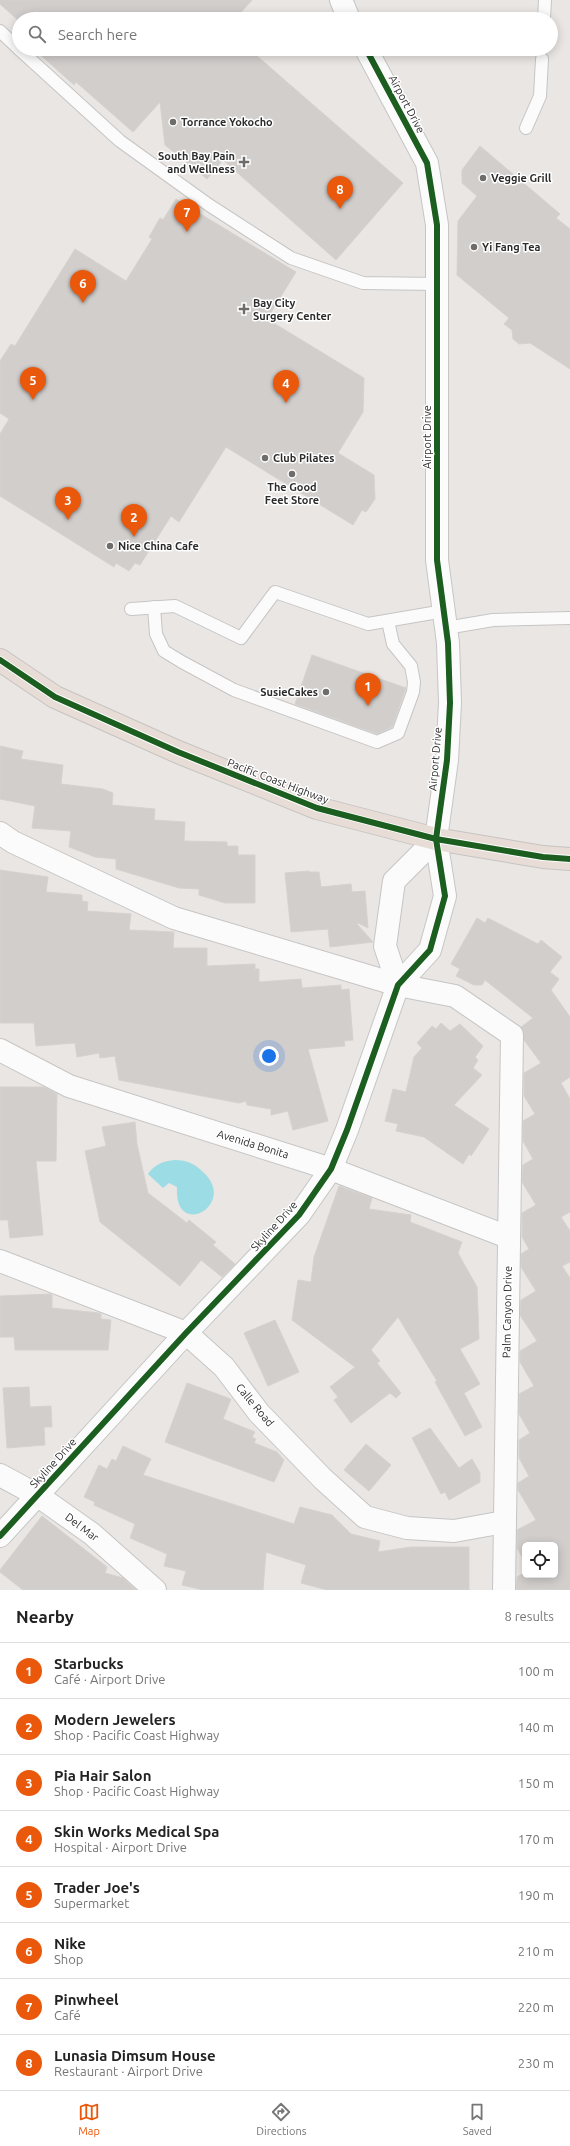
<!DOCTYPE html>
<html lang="en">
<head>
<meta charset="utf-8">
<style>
	body { margin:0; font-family:Ubuntu,sans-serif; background:#f6f6f6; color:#222 }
	.controls { position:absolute; right:12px; bottom:12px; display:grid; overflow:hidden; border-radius:6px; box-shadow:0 2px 10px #0003 }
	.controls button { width:36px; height:36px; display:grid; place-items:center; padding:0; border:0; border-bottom:1px solid #e0e0e0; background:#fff; color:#222; font:20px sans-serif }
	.you { position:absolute; left:269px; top:1056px; width:14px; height:14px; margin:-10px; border:3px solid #fff; border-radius:50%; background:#1a73e8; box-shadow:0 0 0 6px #1a73e833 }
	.badge { display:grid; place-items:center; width:26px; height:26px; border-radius:50%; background:#ea580c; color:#fff; font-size:13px; font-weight:700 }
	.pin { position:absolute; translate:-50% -33px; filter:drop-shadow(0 1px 2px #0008) }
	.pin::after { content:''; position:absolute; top:21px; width:14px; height:12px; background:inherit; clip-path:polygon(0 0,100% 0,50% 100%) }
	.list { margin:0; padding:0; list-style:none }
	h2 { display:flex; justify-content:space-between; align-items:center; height:52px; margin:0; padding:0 16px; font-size:17px }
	h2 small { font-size:13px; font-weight:400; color:#767676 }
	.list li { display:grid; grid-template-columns:26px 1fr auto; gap:12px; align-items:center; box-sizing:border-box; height:56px; padding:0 16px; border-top:1px solid #e0e0e0 }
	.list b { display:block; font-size:15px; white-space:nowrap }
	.list p { margin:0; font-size:13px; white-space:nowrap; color:#767676 }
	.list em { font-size:13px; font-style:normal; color:#767676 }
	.icon { flex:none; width:22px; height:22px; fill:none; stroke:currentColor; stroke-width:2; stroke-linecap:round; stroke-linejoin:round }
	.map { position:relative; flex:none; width:570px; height:1590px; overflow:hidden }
	.search { position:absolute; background:#fff; box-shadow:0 2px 10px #0003; left:12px; right:12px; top:12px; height:44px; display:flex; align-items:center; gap:10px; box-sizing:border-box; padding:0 14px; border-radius:22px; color:#767676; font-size:15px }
	.sheet { height:500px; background:#fff }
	nav { display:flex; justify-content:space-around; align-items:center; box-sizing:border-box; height:56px; border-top:1px solid #e0e0e0; background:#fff; font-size:11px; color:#767676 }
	nav a { display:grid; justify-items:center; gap:2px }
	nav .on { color:#ea580c }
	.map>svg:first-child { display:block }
	.water { fill:#9cdce5 }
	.building { fill:#d1cecc; stroke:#d5d2cf }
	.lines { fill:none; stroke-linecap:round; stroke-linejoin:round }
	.lane-casing { stroke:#c6c5c5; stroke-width:14 }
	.street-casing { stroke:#c6c5c5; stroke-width:24 }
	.highway-casing { stroke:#c6c4c2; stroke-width:24 }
	.lane { stroke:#fcfbfb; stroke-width:12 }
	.street { stroke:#fcfbfb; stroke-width:22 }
	.highway { stroke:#e7dcd6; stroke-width:22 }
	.cycleway-casing { stroke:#fff; stroke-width:8 }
	.cycleway { stroke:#1b5e20; stroke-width:6 }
	.poi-dot { fill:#6e6d6c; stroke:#fff; stroke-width:1.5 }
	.labels { text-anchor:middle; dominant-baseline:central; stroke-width:3; stroke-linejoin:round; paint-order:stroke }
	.street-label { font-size:11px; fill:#2c2c2c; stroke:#fff }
	.poi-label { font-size:11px; font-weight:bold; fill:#2c2c2c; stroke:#fff; text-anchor:start }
</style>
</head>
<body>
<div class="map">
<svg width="570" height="1590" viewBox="0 0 570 1590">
	<rect width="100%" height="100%" fill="#eae6e3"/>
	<path class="water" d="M175,1160C187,1160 195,1164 203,1172C239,1204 174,1241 177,1187L169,1183L163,1188L148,1174C155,1164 163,1161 175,1160Z"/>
	<g class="building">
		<polygon points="0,0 252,0 235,19 19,19 19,21 0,4"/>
		<polygon points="37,49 249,49 403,183 336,260 223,160 207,179 165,145 160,102 133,132 76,82 74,85 36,51"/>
		<polygon points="480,146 560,214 556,218 570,229 570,369 530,343 519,344 513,339 512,330 504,324 509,318 457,275 458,221 477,196 462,183 462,170"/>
		<polygon points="176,199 296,272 267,319 364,378 363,412 338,453 374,475 375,499 366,512 362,510 353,525 226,447 179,522 171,516 140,565 135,563 129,571 116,563 114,567 0,496 0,434 9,419 0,413 0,361 11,344 15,346 75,249 126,281 152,239 149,237 160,218 163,220"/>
		<polygon points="312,655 406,688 392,727 377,734 295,704"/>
		<polygon points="0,746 23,751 21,759 63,765 61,784 103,789 113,793 112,805 155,809 154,820 185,822 184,841 227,842 227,846 238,846 238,855 255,855 255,903 225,903 199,895 199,889 179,888 116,869 116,859 95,857 69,847 71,831 32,828 35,806 0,799"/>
		<polygon points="0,870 48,877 46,892 82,895 82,901 88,902 87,911 131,914 129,930 174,932 173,948 207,948 207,966 255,964 255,969 259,969 259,982 301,979 302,988 341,985 341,990 349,989 353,1040 344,1041 345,1046 308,1049 328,1121 293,1130 288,1111 271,1115 271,1109 247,1105 246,1101 239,1103 119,1080 115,1056 100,1058 99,1053 77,1057 75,1043 36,1046 34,1023 0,1023"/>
		<polygon points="309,871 309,872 319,872 321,887 351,884 352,892 365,891 368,928 358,923 357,924 373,942 330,947 328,929 291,932 285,873"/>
		<polygon points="477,918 485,923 488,918 538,944 541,940 562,957 550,972 559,979 551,990 570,1017 570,1077 561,1083 570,1099 570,1212 561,1217 570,1231 570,1262 562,1266 570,1278 570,1590 516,1590 517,1577 525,1572 525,1575 555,1575 555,1545 525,1545 525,1562 517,1548 517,1530 536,1520 518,1490 518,1483 529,1476 519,1458 519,1440 530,1433 519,1414 519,1394 534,1386 520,1362 520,1351 537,1341 520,1315 521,1300 536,1291 521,1267 521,1254 529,1249 522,1237 522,1213 536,1205 522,1182 523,1165 533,1159 523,1141 523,1121 535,1114 524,1096 524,1073 541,1063 524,1040 523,1030 521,1027 533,1018 485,980 482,985 474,985 456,976 460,969 451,964"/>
		<polygon points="441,1023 450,1031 460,1024 483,1046 475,1057 478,1060 473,1068 482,1075 454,1105 489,1129 471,1156 469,1154 463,1164 424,1137 396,1131 398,1124 385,1121 393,1089 406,1092 414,1057 422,1048 417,1043 432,1026 436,1029"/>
		<polygon points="0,1087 44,1087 57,1094 56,1161 36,1161 43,1235 10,1238 8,1220 0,1220"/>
		<polygon points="135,1122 137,1144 148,1193 187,1223 189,1220 216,1242 213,1245 235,1264 222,1277 201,1260 180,1286 100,1222 85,1151 106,1146 102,1127"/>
		<polygon points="339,1186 372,1198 369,1209 411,1215 410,1222 462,1242 458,1253 477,1287 479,1339 460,1349 480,1384 464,1393 482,1427 465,1436 435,1382 437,1381 398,1317 371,1350 380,1361 377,1363 401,1393 396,1398 390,1393 351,1423 334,1400 338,1397 330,1387 355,1367 292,1320 298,1280 311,1282 314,1257"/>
		<polygon points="50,1294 52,1295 52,1308 99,1313 101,1314 101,1319 111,1320 108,1350 15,1350 14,1337 0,1337 0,1296"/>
		<polygon points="275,1320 299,1372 268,1386 244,1333"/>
		<polygon points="187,1383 231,1399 223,1419 255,1432 252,1437 256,1439 254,1443 277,1452 284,1460 274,1482 165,1442"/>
		<polygon points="29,1387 30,1407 51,1406 52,1427 44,1427 45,1445 7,1448 3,1388"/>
		<polygon points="430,1428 459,1468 472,1459 480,1473 480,1482 449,1500 445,1492 441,1494 412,1438"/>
		<polygon points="366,1444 391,1465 369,1491 344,1470"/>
		<polygon points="123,1446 151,1459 143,1475 294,1524 300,1507 332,1515 351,1534 380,1541 378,1552 411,1547 469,1547 469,1590 327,1590 301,1583 306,1565 266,1552 263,1590 203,1590 182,1585 186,1571 164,1566 167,1554 130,1538 135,1524 94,1505 95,1502 84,1497 99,1465 107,1469 112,1459 116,1461"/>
		<polygon points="42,1516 107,1567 105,1573 123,1578 136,1590 23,1590 0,1572 0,1570"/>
	</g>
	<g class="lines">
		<g class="lane-casing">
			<g id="lane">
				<polyline points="544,19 545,0"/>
				<polyline points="0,31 19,49"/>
				<polyline points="19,49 120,141 209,205 291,258 363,283 437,284"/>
				<polyline points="526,128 540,96 542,59"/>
				<polyline points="154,607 156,634 164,651 182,662 234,690 377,742 398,733 413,692 414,682 411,666 393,644 388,621"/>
				<polyline points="131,609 175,606 241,638 275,592 368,624 444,611"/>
				<polyline points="446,628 493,620 570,618"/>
			</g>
		</g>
		<g class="street-casing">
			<g id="street">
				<polyline points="341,0 349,19"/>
				<polyline points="0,833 13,842 174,918 398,985 455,996 512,1035 504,1590"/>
				<polyline points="398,985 385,946 394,881 436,839"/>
				<polyline points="0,1050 69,1086 331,1169 508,1237"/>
				<polyline points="0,1261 186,1333 224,1367 259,1413 323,1479 365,1517 407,1528 454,1531 504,1522"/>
				<polyline points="0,1475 37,1495 92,1534 155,1590"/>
				<polyline points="0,1536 186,1333 299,1215 331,1169 347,1130 398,985 430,950 445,896 436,839 447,760 450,703 448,643 437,560 437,225 427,163 366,49"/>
			</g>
		</g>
		<g class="highway-casing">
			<polyline id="highway" points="0,660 55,697 178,752 317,808 436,839 543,857 570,859"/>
		</g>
		<use href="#lane" class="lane"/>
		<use href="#street" class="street"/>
		<use href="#highway" class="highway"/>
		<g class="cycleway-casing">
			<g id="cycleway">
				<polyline points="0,660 55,697 178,752 317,808 436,839 543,857 570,859"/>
				<polyline points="0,1536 186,1333 299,1215 331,1169 347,1130 398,985 430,950 445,896 436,839 447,760 450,703 448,643 437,560 437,225 427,163 366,49"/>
			</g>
		</g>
		<use href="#cycleway" class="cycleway"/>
	</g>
	<g class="poi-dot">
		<circle cx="173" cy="122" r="4"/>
		<path d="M242 156h4v4h4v4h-4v4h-4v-4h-4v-4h4z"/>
		<circle cx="483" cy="178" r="4"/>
		<circle cx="474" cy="247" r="4"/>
		<path d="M242 303h4v4h4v4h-4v4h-4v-4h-4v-4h4z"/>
		<circle cx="265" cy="458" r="4"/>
		<circle cx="292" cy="474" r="4"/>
		<circle cx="110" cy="546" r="4"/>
		<circle cx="326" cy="692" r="4"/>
	</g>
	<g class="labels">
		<g class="street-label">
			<text transform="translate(407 104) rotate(62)">Airport Drive</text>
			<text transform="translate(427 437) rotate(-90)">Airport Drive</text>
			<text transform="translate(435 759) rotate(-85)">Airport Drive</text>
			<text transform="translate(278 781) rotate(21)">Pacific Coast Highway</text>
			<text transform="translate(253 1144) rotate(17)">Avenida Bonita</text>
			<text transform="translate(274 1226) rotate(-48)">Skyline Drive</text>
			<text transform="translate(507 1312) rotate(-89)">Palm Canyon Drive</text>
			<text transform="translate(255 1405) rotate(50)">Calle Road</text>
			<text transform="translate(53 1463) rotate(-48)">Skyline Drive</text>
			<text transform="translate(82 1527) rotate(37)">Del Mar</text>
		</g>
		<g class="poi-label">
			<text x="181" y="122">Torrance Yokocho</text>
			<text x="235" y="156" text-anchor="end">South Bay Pain<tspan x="235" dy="13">and Wellness</tspan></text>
			<text x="491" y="178">Veggie Grill</text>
			<text x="482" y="247">Yi Fang Tea</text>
			<text x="253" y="303">Bay City<tspan x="253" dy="13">Surgery Center</tspan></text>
			<text x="273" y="458">Club Pilates</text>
			<text x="292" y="487" text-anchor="middle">The Good<tspan x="292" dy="13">Feet Store</tspan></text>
			<text x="118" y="546">Nice China Cafe</text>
			<text x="318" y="692" text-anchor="end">SusieCakes</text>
		</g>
	</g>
</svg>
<div class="controls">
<button><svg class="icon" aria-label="locate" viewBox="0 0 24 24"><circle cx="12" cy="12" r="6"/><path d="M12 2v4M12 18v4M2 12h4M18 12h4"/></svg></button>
</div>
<div class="you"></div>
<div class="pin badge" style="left:368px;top:706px">1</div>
<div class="pin badge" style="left:134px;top:537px">2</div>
<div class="pin badge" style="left:68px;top:520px">3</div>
<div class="pin badge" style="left:286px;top:403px">4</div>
<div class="pin badge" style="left:33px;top:400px">5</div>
<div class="pin badge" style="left:83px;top:303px">6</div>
<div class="pin badge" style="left:187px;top:232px">7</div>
<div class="pin badge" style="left:340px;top:209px">8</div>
<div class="search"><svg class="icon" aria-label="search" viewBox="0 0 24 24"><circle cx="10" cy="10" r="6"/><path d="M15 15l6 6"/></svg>Search here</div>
</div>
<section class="sheet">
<h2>Nearby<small>8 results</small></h2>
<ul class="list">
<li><span class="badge">1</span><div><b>Starbucks</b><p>Café · Airport Drive</p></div><em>100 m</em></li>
<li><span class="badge">2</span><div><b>Modern Jewelers</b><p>Shop · Pacific Coast Highway</p></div><em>140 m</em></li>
<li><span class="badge">3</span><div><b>Pia Hair Salon</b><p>Shop · Pacific Coast Highway</p></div><em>150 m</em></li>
<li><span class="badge">4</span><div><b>Skin Works Medical Spa</b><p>Hospital · Airport Drive</p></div><em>170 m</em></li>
<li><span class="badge">5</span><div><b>Trader Joe's</b><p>Supermarket</p></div><em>190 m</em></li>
<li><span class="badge">6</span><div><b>Nike</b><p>Shop</p></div><em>210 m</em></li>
<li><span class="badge">7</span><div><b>Pinwheel</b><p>Café</p></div><em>220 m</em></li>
<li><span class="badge">8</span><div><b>Lunasia Dimsum House</b><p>Restaurant · Airport Drive</p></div><em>230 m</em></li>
</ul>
</section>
<nav>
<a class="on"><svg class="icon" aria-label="map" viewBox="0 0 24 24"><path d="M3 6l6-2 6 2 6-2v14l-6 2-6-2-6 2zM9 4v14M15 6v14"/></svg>Map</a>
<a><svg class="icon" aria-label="directions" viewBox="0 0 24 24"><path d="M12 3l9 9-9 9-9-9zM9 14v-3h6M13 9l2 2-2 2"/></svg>Directions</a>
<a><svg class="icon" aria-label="saved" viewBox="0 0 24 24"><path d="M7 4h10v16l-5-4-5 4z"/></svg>Saved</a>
</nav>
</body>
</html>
